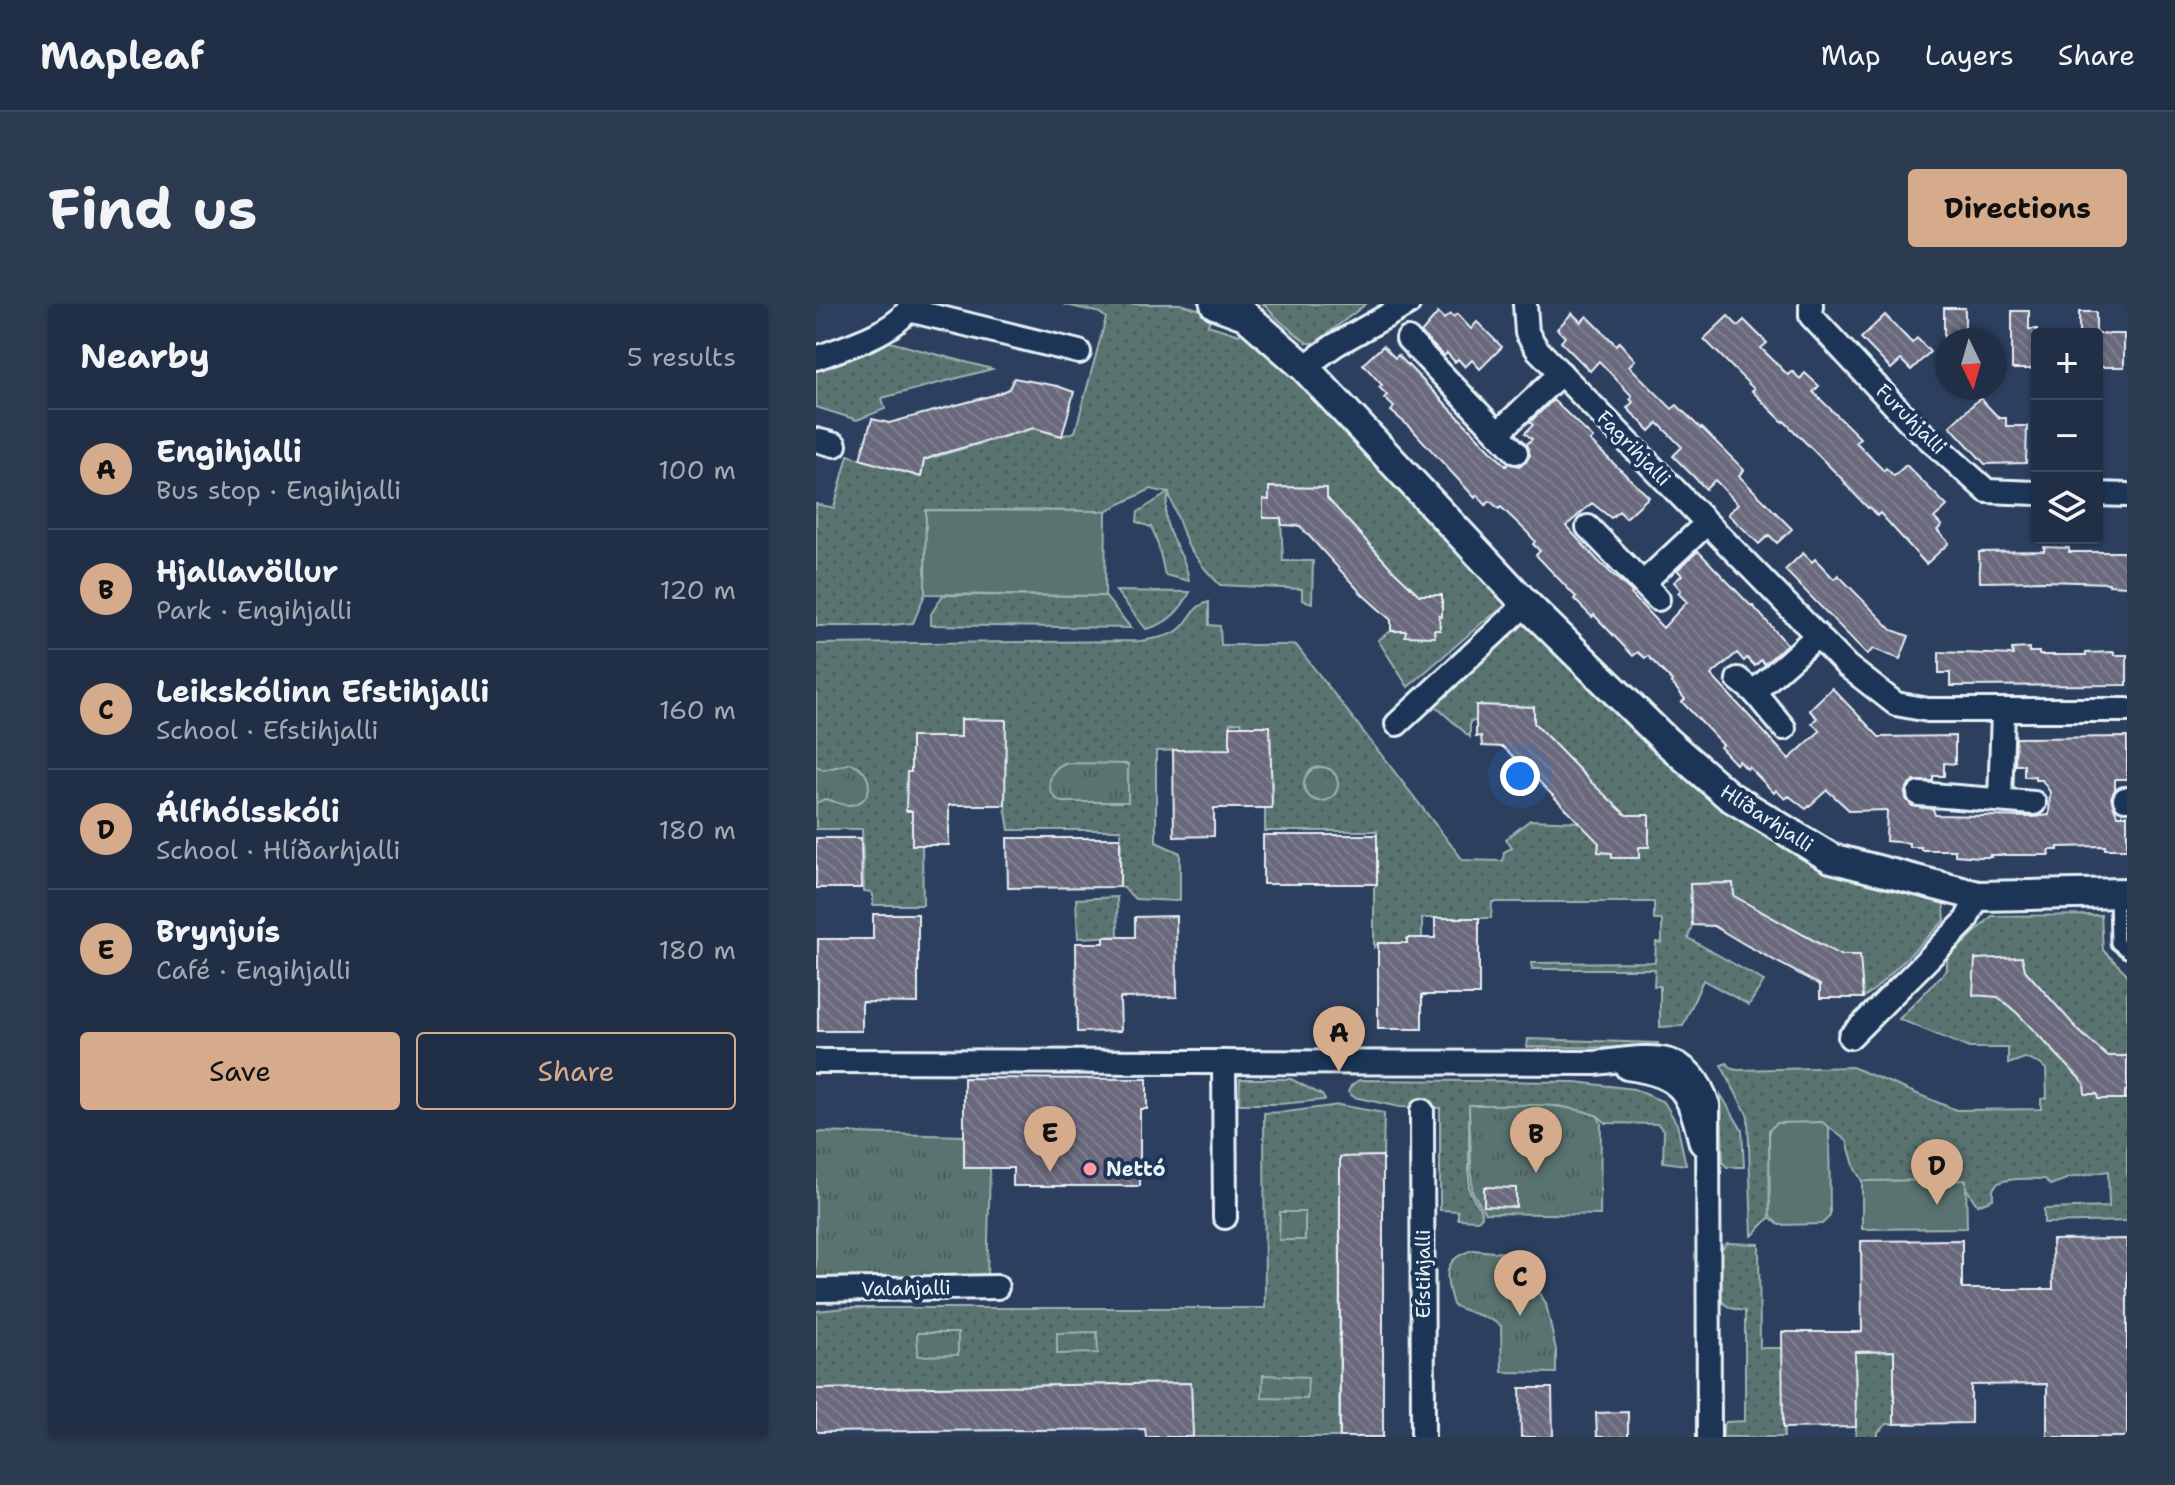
<!DOCTYPE html>
<html lang="en">
<head>
<meta charset="utf-8">
<style>
	body { margin:0; font-family:"Shantell Sans",sans-serif; background:#2d3b51; color:#f1f3f6 }
	.controls { position:absolute; right:24px; top:24px; display:grid; overflow:hidden; border-radius:8px; box-shadow:0 2px 6px #0004 }
	.controls button { width:72px; height:72px; display:grid; place-items:center; padding:0; border:0; border-bottom:2px solid #3e4a5f; background:#212f46; color:#f1f3f6; font:40px sans-serif }
	.compass { position:absolute; left:1119px; top:24px; width:72px; height:72px; border-radius:50%; background:#212f46; box-shadow:0 2px 6px #0004; rotate:175deg }
	.you { position:absolute; left:704px; top:472px; width:28px; height:28px; margin:-20px; border:6px solid #fff; border-radius:50%; background:#1a73e8; box-shadow:0 0 0 12px #1a73e833 }
	.badge { display:grid; place-items:center; width:52px; height:52px; border-radius:50%; background:#d6ab8b; color:#111; font-size:26px; font-weight:700 }
	.pin { position:absolute; translate:-50% -66px; filter:drop-shadow(0 2px 4px #0008) }
	.pin::after { content:''; position:absolute; top:42px; width:28px; height:24px; background:inherit; clip-path:polygon(0 0,100% 0,50% 100%) }
	.list { margin:0; padding:0; list-style:none }
	h2 { display:flex; justify-content:space-between; align-items:center; height:104px; margin:0; padding:0 32px; font-size:34px }
	h2 small { font-size:26px; font-weight:400; color:#a2a9b3 }
	.list li { display:grid; grid-template-columns:52px 1fr auto; gap:24px; align-items:center; box-sizing:border-box; height:120px; padding:0 32px; border-top:2px solid #3e4a5f }
	.list b { display:block; font-size:30px; white-space:nowrap }
	.list p { margin:0; font-size:26px; white-space:nowrap; color:#a2a9b3 }
	.list em { font-size:26px; font-style:normal; color:#a2a9b3 }
	.actions { display:flex; gap:16px; padding:24px 32px }
	.actions a { flex:1; padding:18px 0; border:2px solid #d6ab8b; border-radius:8px; text-align:center; font-size:28px; color:#d6ab8b }
	.actions .main { background:#d6ab8b; color:#111 }
	.icon { flex:none; width:44px; height:44px; fill:none; stroke:currentColor; stroke-width:2; stroke-linecap:round; stroke-linejoin:round }
	.map { position:relative; flex:none; width:1311px; height:1133px; overflow:hidden; border-radius:8px }
	header { display:flex; align-items:center; gap:48px; box-sizing:border-box; height:112px; padding:0 40px; background:#212f46; border-bottom:2px solid #3e4a5f }
	header strong { font-size:38px }
	nav { display:flex; gap:44px; margin-inline-start:auto; font-size:28px }
	.intro { display:flex; align-items:center; justify-content:space-between; box-sizing:border-box; height:192px; padding:0 48px }
	h1 { margin:0; font-size:56px }
	.button { padding:20px 36px; border-radius:8px; background:#d6ab8b; color:#111; font-size:28px; font-weight:700 }
	main { display:flex; gap:48px; padding:0 48px }
	aside { flex:1; background:#212f46; border-radius:8px; box-shadow:0 2px 6px #0004 }
	.map>svg:first-child { display:block }
	.grass { fill:url(#grass-dots); stroke:#a0b2b4; stroke-width:2 }
	.park { fill:url(#park-tufts); stroke:#a0b2b4; stroke-width:2 }
	.pitch { fill:#59736f; stroke:#a0b2b4; stroke-width:2 }
	.building { fill:url(#building-back-hatch); stroke:#e8f1f8; stroke-width:2 }
	.lines { fill:none; stroke-linecap:round; stroke-linejoin:round }
	.service-casing { stroke:#e8f1f8; stroke-width:17 }
	.minor-casing { stroke:#e8f1f8; stroke-width:28 }
	.tertiary-casing { stroke:#e8f1f8; stroke-width:34 }
	.service { stroke:#1d3557; stroke-width:11 }
	.minor { stroke:#1d3557; stroke-width:22 }
	.tertiary { stroke:#1d3557; stroke-width:28 }
	.poi-dot { fill:#ff9aa2; stroke:#1d3557; stroke-width:3 }
	.labels { text-anchor:middle; dominant-baseline:central; stroke-width:8; stroke-linejoin:round; paint-order:stroke }
	.street-label { font-size:20px; fill:#e8f1f8; stroke:#1d3557 }
	.poi-label { font-size:20px; font-weight:bold; fill:#e8f1f8; stroke:#1d3557; text-anchor:start }
</style>
</head>
<body>
<header>
<strong>Mapleaf</strong>
<nav><a>Map</a><a>Layers</a><a>Share</a></nav>
</header>
<div class="intro"><h1>Find us</h1><a class="button">Directions</a></div>
<main>
<aside>
<h2>Nearby<small>5 results</small></h2>
<ul class="list">
<li><span class="badge">A</span><div><b>Engihjalli</b><p>Bus stop · Engihjalli</p></div><em>100 m</em></li>
<li><span class="badge">B</span><div><b>Hjallavöllur</b><p>Park · Engihjalli</p></div><em>120 m</em></li>
<li><span class="badge">C</span><div><b>Leikskólinn Efstihjalli</b><p>School · Efstihjalli</p></div><em>160 m</em></li>
<li><span class="badge">D</span><div><b>Álfhólsskóli</b><p>School · Hlíðarhjalli</p></div><em>180 m</em></li>
<li><span class="badge">E</span><div><b>Brynjuís</b><p>Café · Engihjalli</p></div><em>180 m</em></li>
</ul>
<div class="actions"><a class="main">Save</a><a>Share</a></div>
</aside>
<div class="map">
<svg width="1311" height="1133" viewBox="0 0 1311 1133">
	<defs>
		<pattern id="grass-dots" width="8" height="8" patternUnits="userSpaceOnUse" patternTransform="scale(2)"><rect width="8" height="8" fill="#59736f"/><path d="M2 2h.1M6 6h.1" fill="none" stroke="#4f5b5b" stroke-width="1.8" stroke-linecap="round"/></pattern>
		<pattern id="park-tufts" width="24" height="20" patternUnits="userSpaceOnUse" patternTransform="scale(2)"><rect width="24" height="20" fill="#59736f"/><path d="M3 7l-1-3M5 7V3M7 7l1-3M15 17l-1-3M17 17v-4M19 17l1-3" fill="none" stroke="#4f5b5b"/></pattern>
		<pattern id="building-back-hatch" width="6" height="6" patternUnits="userSpaceOnUse" patternTransform="scale(2)"><rect width="6" height="6" fill="#6a687c"/><path d="M-1 5l2 2M0 0l6 6M5-1l2 2" fill="none" stroke="#7f7e8f"/></pattern>
	</defs>
	<rect width="100%" height="100%" fill="#2c3f5e"/>
	<filter id="ink" filterUnits="userSpaceOnUse"><feTurbulence type="fractalNoise" baseFrequency=".0125" numOctaves="2"/><feDisplacementMap in="SourceGraphic" scale="16" xChannelSelector="R" yChannelSelector="G"/><feConvolveMatrix kernelMatrix="1 2 1 2 8 2 1 2 1" color-interpolation-filters="sRGB"/></filter>
	<g filter="url(#ink)">
		<g class="grass">
			<path d="M247,0H364L396,9L392,21L423,31L428,22L697,296L667,318L592,383L562,336L575,327H590V332H618V326L624,325L623,312H626V291H603L575,264L511,194L510,184L454,183L453,196H447V214H465L467,257H497L496,299L486,296V285L404,281L390,266L372,242L353,190C340,229 369,242 373,277L349,271C345,254 343,237 335,223L321,218L322,208L352,189L335,185L290,207L110,206L109,290L97,319L64,322H0V200L18,204L32,151L104,173L108,156L218,124L245,132L259,128L290,14L284,9Z"/>
			<polygon points="447,0 550,0 499,39 491,39 464,17"/>
			<polygon points="70,37 176,65 66,94 69,105 41,116 0,103 0,62"/>
			<path d="M300,287L374,288C364,307 352,320 330,325Z"/>
			<polygon points="127,291 289,292 315,324 115,321 115,310"/>
			<path d="M393,298V321L404,322L405,341H480L647,556L687,557L688,548L696,544L690,535L714,516L765,518L782,536L783,548L796,549L797,554H823V543H833V511H810L776,479L718,419V403L660,401V417H654V433L618,401L704,321L719,319L892,486L1127,594L1129,616L1059,685L1047,694L1043,651H1024L918,592L917,579L874,580L876,621L872,634L948,677L933,701L887,676L867,722L844,723V682H838L839,665H716L715,659L839,658L840,638L846,639V616H838V598H676L675,614H606V634H592L591,639H562L558,643V584L561,580V527H449V504L456,503L454,422H426L425,418L414,419V456L400,445L340,447V538L364,549V596L360,597L319,595L308,584L304,583L305,526H193L189,501V416L145,451L91,469V506L96,507V540L106,541L107,601H57V591L55,588L48,587L46,525H0V340L324,337C335,335 351,334 361,327C375,318 374,303 393,298Z"/>
			<polygon points="301,593 302,632 262,634 260,595"/>
			<path d="M1285,611L1287,646L1311,670V917L1228,919V905L1293,903L1292,867L1253,874L1234,881L1229,875C1218,875 1187,873 1180,881C1176,885 1177,889 1177,895L1161,901L1150,884V876L1046,877L1039,865L1031,837L1006,818L953,826L954,913L936,932L932,812L905,761L911,759L916,765L922,766L1036,763L1140,806L1225,805V795L1231,794L1230,765L1224,760L1209,754L1192,760V744H1153L1083,715L1131,666V655L1176,612Z"/>
			<polygon points="712,735 842,739 841,744 711,743"/>
			<polygon points="424,775 475,775 506,791 509,796 463,800 423,800"/>
			<path d="M543,776L760,778L818,785L848,798L861,820L870,861L847,858L848,827L842,820L790,819L782,812L770,808L742,802L653,801V885C656,895 666,903 666,913L661,916L642,915V907L624,906V804L583,803L538,793L532,788L535,782Z"/>
			<polygon points="905,791 926,826 928,863 911,863 907,859"/>
			<polygon points="523,801 568,809 567,852 524,853 523,1133 377,1133 375,1079 0,1085 0,1007 30,1004 449,1004 448,809 470,808"/>
			<path d="M911,939L943,940L944,1044H967L968,1133H907V1122L910,1118L929,1117V1007C892,1003 901,979 901,950Z"/>
			<polygon points="1078,1047 1078,1120 1071,1120 1062,1128 1062,1133 1040,1133 1039,1048"/>
		</g>
		<g class="park">
			<path d="M35,459C58,467 60,498 34,501C25,502 17,496 9,495L0,499V462L8,466Z"/>
			<path d="M249,459L312,460V498H245C228,488 231,466 249,459Z"/>
			<circle cx="505" cy="480" r="17"/>
			<path d="M653,801C696,802 742,796 782,812L785,819L784,911L669,909L656,887Z"/>
			<polygon points="0,828 148,832 148,864 174,864 171,974 0,974"/>
			<polygon points="464,908 489,908 489,936 463,936"/>
			<path d="M657,946L690,949L705,957L710,963L730,1000L740,1046V1069L686,1068L685,1022C673,1011 652,1010 637,1001C629,973 625,955 657,946Z"/>
			<polygon points="281,1028 282,1049 241,1050 241,1029"/>
			<polygon points="101,1029 142,1029 142,1051 102,1052"/>
			<polygon points="447,1071 492,1073 491,1095 446,1094"/>
		</g>
		<g class="pitch">
			<polygon points="110,206 290,207 289,292 109,290"/>
			<polygon points="1006,818 1013,823 1014,912 1006,920 963,921 954,913 953,826 961,819"/>
			<polygon points="1150,876 1151,924 1046,925 1046,877"/>
		</g>
		<g class="building">
			<rect x="1128" y="4" width="21" height="32"/>
			<polygon points="1196,7 1213,7 1213,25 1221,25 1221,65 1196,65"/>
			<rect x="1263" y="8" width="17" height="22"/>
			<polygon points="622,9 628,15 634,10 637,13 641,10 655,25 661,18 686,43 664,65 656,56 649,63 642,55 639,58 631,49 628,52 605,29"/>
			<polygon points="756,9 765,18 771,12 800,41 803,38 819,56 813,62 856,105 861,101 885,125 886,124 928,166 923,172 976,225 961,239 953,231 943,240 912,210 922,200 899,176 890,185 857,152 866,143 842,119 834,127 811,104 817,98 814,95 816,92 783,57 774,67 745,38 749,33 741,25"/>
			<polygon points="1069,11 1096,39 1101,34 1114,48 1095,66 1085,56 1075,65 1045,34"/>
			<polygon points="912,12 922,22 928,16 951,39 945,44 972,71 976,67 984,75 989,69 1003,82 997,88 1044,134 1040,138 1068,167 1070,164 1078,172 1090,161 1131,202 1118,214 1126,222 1121,226 1133,239 1110,260 1064,209 1061,212 1053,203 1052,204 1029,180 1030,179 968,117 967,118 936,87 938,85 888,35"/>
			<rect x="1281" y="30" width="27" height="33"/>
			<polygon points="567,42 579,54 582,51 690,162 693,159 703,162 710,158 714,151 711,140 716,135 709,129 717,121 714,118 737,96 777,134 774,137 833,193 810,214 803,207 795,214 776,199 750,222 782,257 817,289 815,290 847,324 871,298 862,289 865,286 858,278 866,271 861,266 882,247 936,303 937,302 971,340 949,360 945,356 939,362 931,354 928,357 921,349 895,371 973,455 1004,427 996,419 1001,414 993,406 1016,384 1063,433 1139,432 1139,460 1128,459 1128,472 1117,472 1117,477 1098,477 1092,482 1089,488 1090,495 1096,502 1117,505 1119,511 1218,513 1233,511 1234,488 1226,476 1219,476 1219,472 1208,473 1208,461 1199,461 1200,434 1311,433 1311,475 1299,475 1299,485 1295,494 1301,511 1311,511 1311,545 1289,545 1289,542 1242,543 1242,546 1233,546 1234,551 1174,551 1175,553 1163,553 1139,551 1139,546 1105,546 1105,543 1093,543 1093,539 1070,537 1071,506 1034,507 1011,486 990,505 973,492 969,495 960,486 958,489 933,463 931,465 923,457 920,460 904,443 907,441 866,398 869,395 855,378 856,377 832,352 829,354 822,348 817,352 778,311 776,313 758,295 760,293 720,251 724,247 717,240 719,237 711,228 685,203 683,205 674,197 670,201 661,191 659,194 595,124 575,107 578,103 568,94 571,91 563,83 566,81 547,60"/>
			<polygon points="198,74 241,82 258,88 246,132 218,124 124,150 108,156 105,173 44,155 56,115 73,119 178,91 193,85"/>
			<polygon points="1164,94 1183,114 1190,114 1190,122 1211,122 1210,159 1169,160 1134,122"/>
			<polygon points="453,183 511,184 511,194 575,264 603,291 626,291 626,313 623,312 624,326 618,326 619,333 589,332 590,327 575,327 575,316 546,290 484,222 466,221 465,214 447,214 447,195 453,196"/>
			<polygon points="1228,243 1253,244 1253,248 1311,248 1311,282 1293,281 1293,279 1228,277 1164,278 1163,248 1228,247"/>
			<polygon points="987,249 996,258 999,255 1018,275 1022,271 1076,326 1093,332 1084,355 1058,345 1051,350 969,266"/>
			<polygon points="1213,344 1213,348 1223,348 1223,351 1270,351 1270,349 1298,348 1298,351 1311,351 1311,381 1134,382 1134,369 1123,369 1123,348 1197,351 1196,345"/>
			<polygon points="660,401 718,403 718,419 776,479 810,511 833,511 833,543 823,543 823,554 796,554 796,549 782,548 783,539 711,465 687,443 666,442 665,432 660,433"/>
			<polygon points="145,415 190,416 189,501 133,501 133,541 96,541 96,507 90,507 91,468 95,468 95,433 145,433"/>
			<polygon points="414,422 454,422 456,504 398,504 398,532 358,533 357,446 414,445"/>
			<rect x="447" y="531" width="114" height="49"/>
			<polygon points="0,534 45,534 46,584 0,584"/>
			<polygon points="191,534 304,534 304,583 192,584"/>
			<polygon points="917,579 918,592 946,608 1024,651 1044,651 1047,694 1004,694 1004,681 928,640 898,622 876,621 874,580"/>
			<polygon points="57,610 102,610 102,699 46,698 46,727 2,727 2,635 57,635"/>
			<polygon points="360,612 361,693 304,694 305,727 261,728 260,639 288,639 288,633 319,633 319,613"/>
			<polygon points="619,614 663,614 663,691 606,691 606,725 562,725 562,639 591,639 591,634 619,634"/>
			<polygon points="1206,653 1209,666 1263,727 1291,752 1311,752 1311,787 1309,787 1309,795 1282,795 1281,790 1269,790 1268,779 1201,709 1182,693 1157,691 1159,655"/>
			<polygon points="148,774 331,775 331,805 324,805 324,882 197,882 197,864 148,864"/>
			<polygon points="567,852 567,1133 524,1133 524,853"/>
			<polygon points="668,883 700,884 700,903 668,902"/>
			<polygon points="1311,935 1311,1133 1231,1133 1231,1080 1155,1081 1155,1119 1078,1120 1078,1047 1039,1048 1040,1123 967,1124 966,1028 1046,1028 1045,937 1146,936 1146,985 1237,985 1236,936"/>
			<polygon points="375,1079 377,1133 330,1133 329,1125 0,1128 0,1085"/>
			<polygon points="704,1084 736,1084 737,1133 705,1133"/>
			<polygon points="812,1108 812,1133 781,1133 780,1109"/>
		</g>
		<g class="lines">
			<g class="service-casing">
				<polyline id="service" points="1300,590 1301,639 1311,647"/>
			</g>
			<g class="minor-casing">
				<g id="minor">
					<polyline points="709,0 711,29 721,45 1031,362 1080,400 1112,406 1311,406"/>
					<polyline points="995,0 995,12 1093,117 1171,187 1221,189"/>
					<polyline points="93,6 263,48"/>
					<polyline points="592,35 700,148"/>
					<path d="M0,54C26,44 84,28 95,0"/>
					<polyline points="488,63 519,41 592,0"/>
					<polyline points="682,129 745,69"/>
					<polyline points="0,136 19,141"/>
					<polyline points="1281,190 1311,191"/>
					<polyline points="772,223 842,295"/>
					<polyline points="827,279 891,219"/>
					<polyline points="922,375 938,388 968,424"/>
					<polyline points="938,388 1002,331"/>
					<polyline points="581,420 710,300"/>
					<polyline points="1103,490 1218,499"/>
					<polyline points="1309,495 1311,495"/>
					<polyline points="1184,496 1187,408"/>
					<polyline points="1034,733 1149,618 1162,592"/>
					<path d="M0,757L778,759C828,754 873,740 892,801L893,1133"/>
					<polyline points="408,758 409,913"/>
					<path d="M811,764C867,772 872,788 885,839"/>
					<polyline points="606,807 607,1133"/>
					<polyline points="0,986 181,983"/>
				</g>
			</g>
			<g class="tertiary-casing">
				<polyline id="tertiary" points="399,0 429,11 488,63 710,300 850,437 913,492 1015,554 1162,592 1311,589"/>
			</g>
			<use href="#service" class="service"/>
			<use href="#minor" class="minor"/>
			<use href="#tertiary" class="tertiary"/>
		</g>
	</g>
	<circle class="poi-dot" cx="274" cy="865" r="8"/>
	<g class="labels">
		<g class="street-label">
			<text transform="translate(1095 115) rotate(45)">Furuhjalli</text>
			<text transform="translate(818 144) rotate(46)">Fagrihjalli</text>
			<text transform="translate(951 514) rotate(33)">Hlíðarhjalli</text>
			<text transform="translate(607 970) rotate(-90)">Efstihjalli</text>
			<text transform="translate(90 984) rotate(-1)">Valahjalli</text>
		</g>
		<g class="poi-label">
			<text x="290" y="865">Nettó</text>
		</g>
	</g>
</svg>
<div class="controls">
<button>+</button>
<button>−</button>
<button><svg class="icon" aria-label="layers" viewBox="0 0 24 24"><path d="M12 4l9 5-9 5-9-5zM3 14l9 5 9-5"/></svg></button>
</div>
<svg class="compass" viewBox="-18 -18 36 36"><path d="M0-13l5 13h-10z" fill="#e53935"/><path d="M0 13l5-13h-10z" fill="#a2a9b3"/></svg>
<div class="you"></div>
<div class="pin badge" style="left:523px;top:768px">A</div>
<div class="pin badge" style="left:720px;top:869px">B</div>
<div class="pin badge" style="left:704px;top:1012px">C</div>
<div class="pin badge" style="left:1121px;top:901px">D</div>
<div class="pin badge" style="left:234px;top:868px">E</div>
</div>
</main>
</body>
</html>
